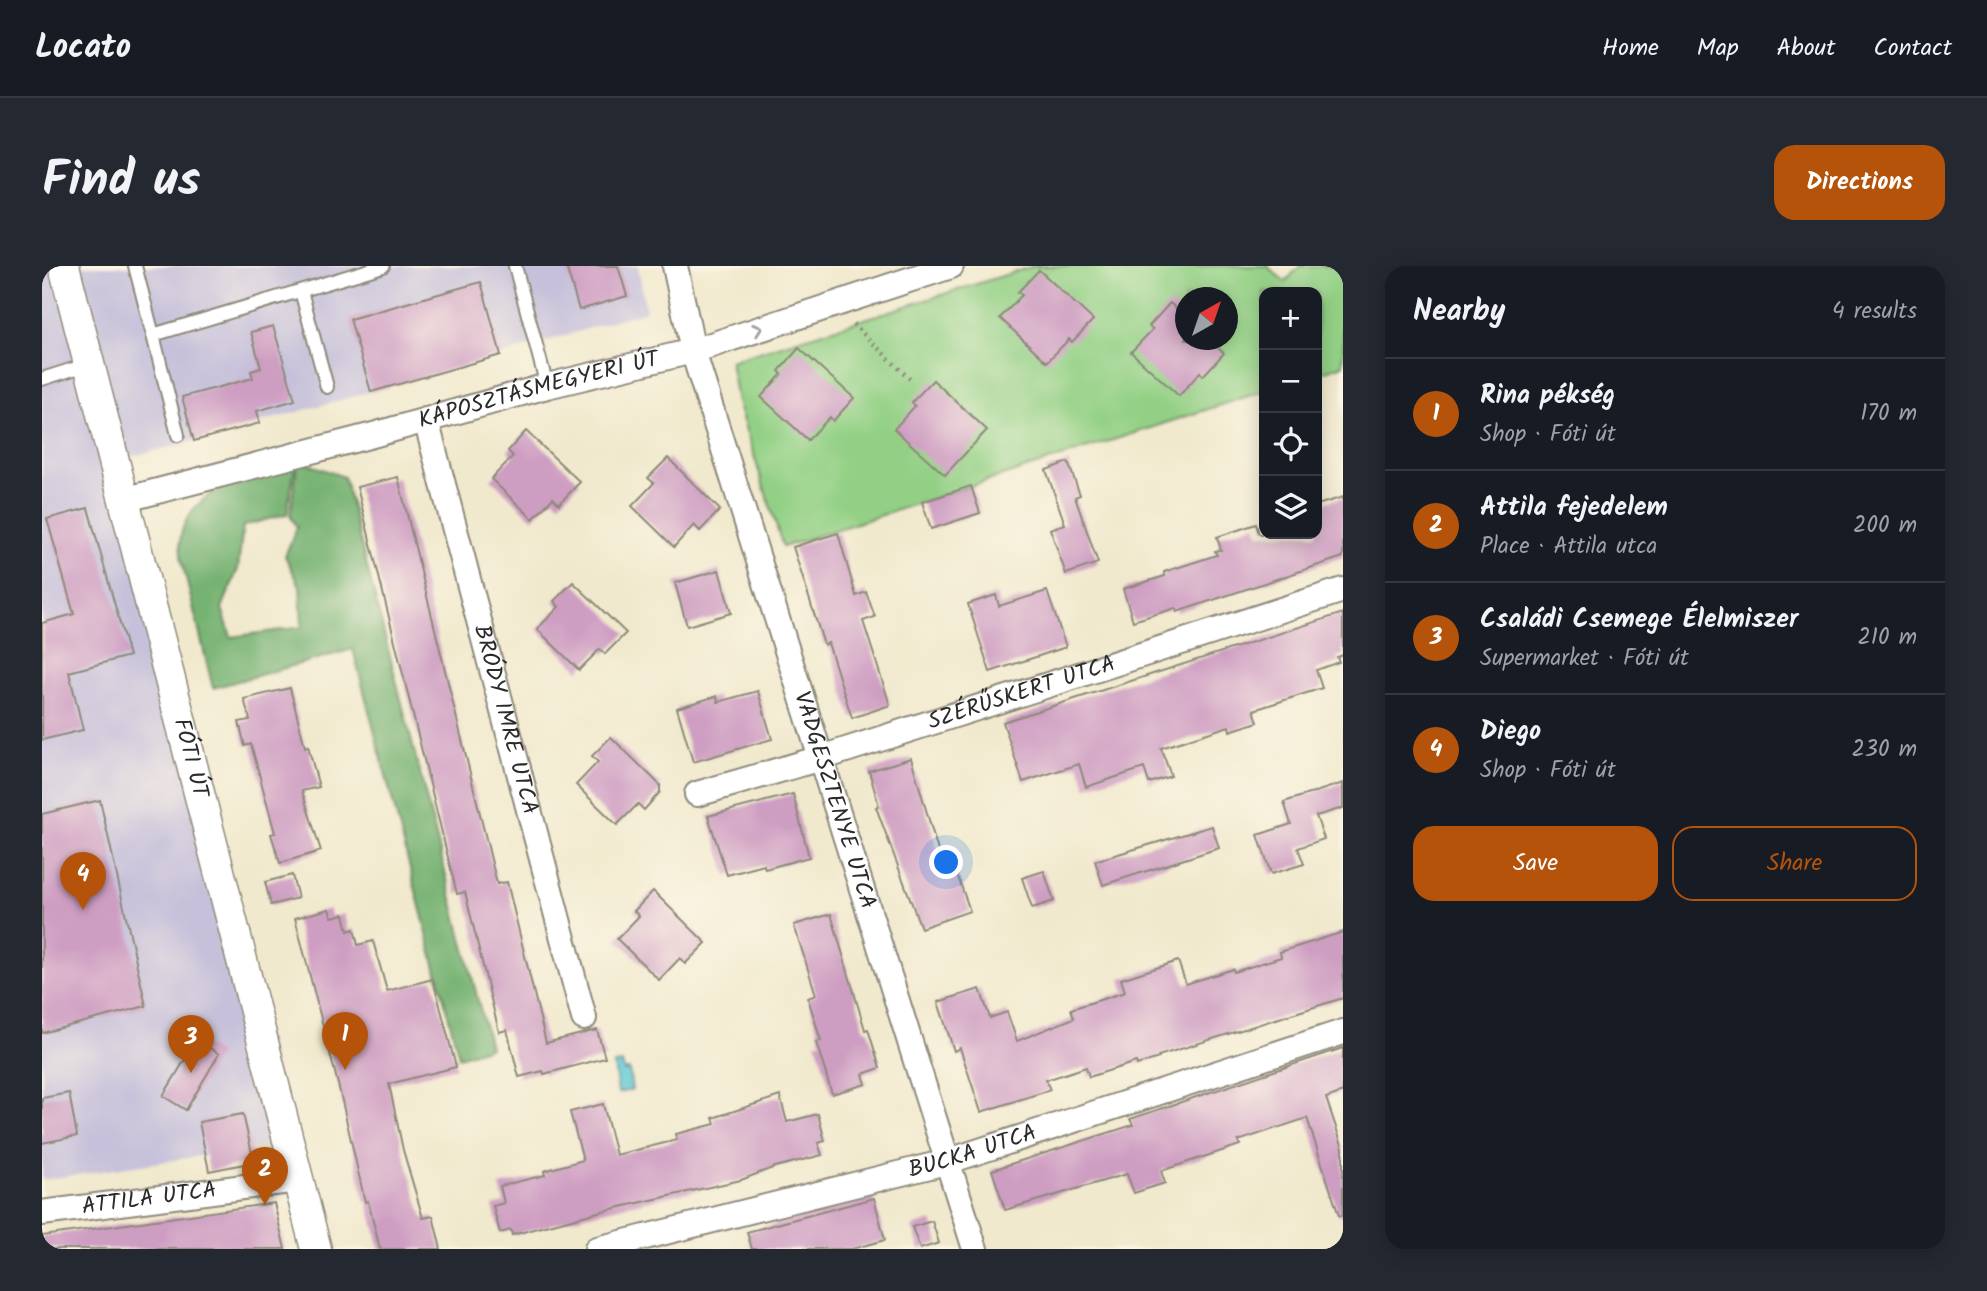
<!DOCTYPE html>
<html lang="en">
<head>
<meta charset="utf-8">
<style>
	body { margin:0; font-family:Kalam,sans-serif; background:#242831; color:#f1f3f6 }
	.controls { position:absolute; right:21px; top:21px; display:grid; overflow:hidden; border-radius:14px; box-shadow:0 4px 18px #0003 }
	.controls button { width:63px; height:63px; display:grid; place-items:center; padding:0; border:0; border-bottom:2px solid #363941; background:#171b24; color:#f1f3f6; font:35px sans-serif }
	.compass { position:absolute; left:1133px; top:21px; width:63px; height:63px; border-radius:50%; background:#171b24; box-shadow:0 4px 18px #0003; rotate:40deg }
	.you { position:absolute; left:905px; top:597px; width:24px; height:24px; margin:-18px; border:5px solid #fff; border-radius:50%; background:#1a73e8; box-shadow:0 0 0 10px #1a73e833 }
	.badge { display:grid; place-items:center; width:46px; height:46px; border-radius:50%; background:#b45309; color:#fff; font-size:23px; font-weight:700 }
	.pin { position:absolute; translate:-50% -58px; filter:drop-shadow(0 2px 4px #0008) }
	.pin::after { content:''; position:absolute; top:37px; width:24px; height:21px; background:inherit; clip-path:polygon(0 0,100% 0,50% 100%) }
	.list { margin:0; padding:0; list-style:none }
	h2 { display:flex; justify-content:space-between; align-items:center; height:91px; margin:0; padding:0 28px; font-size:30px }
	h2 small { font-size:23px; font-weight:400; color:#9ea1a6 }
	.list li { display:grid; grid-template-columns:46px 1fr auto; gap:21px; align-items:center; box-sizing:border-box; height:112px; padding:0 28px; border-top:2px solid #363941 }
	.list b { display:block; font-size:26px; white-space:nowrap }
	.list p { margin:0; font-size:23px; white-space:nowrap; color:#9ea1a6 }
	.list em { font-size:23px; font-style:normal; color:#9ea1a6 }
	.actions { display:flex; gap:14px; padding:21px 28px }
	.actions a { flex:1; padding:16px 0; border:2px solid #b45309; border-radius:21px; text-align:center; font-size:24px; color:#b45309 }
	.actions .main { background:#b45309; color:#fff }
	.icon { flex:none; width:38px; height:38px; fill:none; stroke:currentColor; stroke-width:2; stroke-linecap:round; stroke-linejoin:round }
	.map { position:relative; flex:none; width:1301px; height:983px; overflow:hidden; border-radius:21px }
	header { display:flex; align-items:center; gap:42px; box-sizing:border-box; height:98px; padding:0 35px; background:#171b24; border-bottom:2px solid #363941 }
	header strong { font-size:33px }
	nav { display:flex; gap:38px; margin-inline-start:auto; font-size:24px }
	.intro { display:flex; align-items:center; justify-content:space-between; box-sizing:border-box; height:168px; padding:0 42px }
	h1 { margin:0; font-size:49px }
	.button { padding:18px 32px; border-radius:21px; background:#b45309; color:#fff; font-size:24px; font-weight:700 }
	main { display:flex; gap:42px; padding:0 42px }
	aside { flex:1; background:#171b24; border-radius:21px; box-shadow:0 4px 18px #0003 }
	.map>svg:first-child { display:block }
	.industrial { fill:#c6c0da }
	.green { fill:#93d085; stroke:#5f7e58; stroke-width:2; fill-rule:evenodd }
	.forest { fill:#76b272; stroke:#506e4e; stroke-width:2 }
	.water { fill:#5bc7d5; stroke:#437980; stroke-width:2 }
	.building { fill:#ce9dc2 }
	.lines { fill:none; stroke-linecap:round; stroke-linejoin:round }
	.service-casing { stroke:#8e8a7c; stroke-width:16 }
	.minor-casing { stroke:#8e8a7c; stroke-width:28 }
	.tertiary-casing { stroke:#8e8a7c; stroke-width:33 }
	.path { stroke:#8e8a7c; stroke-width:4.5; stroke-dasharray:2 5; stroke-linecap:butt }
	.service { stroke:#fff; stroke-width:12 }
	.minor { stroke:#fff; stroke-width:24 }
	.tertiary { stroke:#fff; stroke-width:30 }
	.oneway { stroke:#a0a0a0 }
	.labels { text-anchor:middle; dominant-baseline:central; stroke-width:7; stroke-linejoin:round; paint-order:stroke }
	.street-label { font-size:23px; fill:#2b2b2b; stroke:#fcf5e5 }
</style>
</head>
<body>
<header>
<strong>Locato</strong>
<nav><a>Home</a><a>Map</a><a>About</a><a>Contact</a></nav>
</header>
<div class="intro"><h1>Find us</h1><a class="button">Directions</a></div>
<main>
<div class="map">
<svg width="1301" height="983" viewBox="0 0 1301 983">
	<rect width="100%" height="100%" fill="#fcf5e5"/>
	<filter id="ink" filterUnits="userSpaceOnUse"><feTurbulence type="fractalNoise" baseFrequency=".0143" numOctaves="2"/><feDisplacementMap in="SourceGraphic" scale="14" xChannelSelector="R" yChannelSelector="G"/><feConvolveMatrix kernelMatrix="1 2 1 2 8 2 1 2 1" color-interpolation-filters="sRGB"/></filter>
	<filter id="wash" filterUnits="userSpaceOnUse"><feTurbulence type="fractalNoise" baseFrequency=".00686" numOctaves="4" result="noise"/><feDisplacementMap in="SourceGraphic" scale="28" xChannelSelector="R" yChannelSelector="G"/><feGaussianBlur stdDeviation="1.57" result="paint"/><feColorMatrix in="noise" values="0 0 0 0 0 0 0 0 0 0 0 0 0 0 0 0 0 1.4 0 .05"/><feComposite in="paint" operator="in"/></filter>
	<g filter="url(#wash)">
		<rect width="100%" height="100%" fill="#f1e9cd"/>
		<polygon class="industrial" points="0,0 596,0 604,45 459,89 152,175 76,194 252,876 0,914"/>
		<path class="green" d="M992,0H1225L1243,16L1258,0H1301V99L1275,108V26H1222V125L741,281L695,136L688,95ZM1143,32H1185V74H1143Z"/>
		<path class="forest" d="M254,194L245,248L201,260L196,303L180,342L189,371L260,361L258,320L243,290L255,261L248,250L256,194L302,211L448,781L417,791L311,383L171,422L139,292C139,285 137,276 139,269C150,220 214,207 254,194Z"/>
		<polygon class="water" points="580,797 582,805 587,804 590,824 576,827 572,798"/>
		<g id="blocks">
			<g class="building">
				<polygon points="524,0 576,0 585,30 537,44"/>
				<polygon points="997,4 1051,54 1030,76 1027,73 1005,96 958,52 980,29 976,26"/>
				<polygon points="439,16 459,89 329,126 308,53"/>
				<polygon points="1128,37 1144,51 1144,74 1167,74 1182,87 1161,110 1158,106 1137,130 1089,86 1111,63 1107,60"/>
				<polygon points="231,60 253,134 215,145 218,157 152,175 140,131 211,112 209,105 219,102 209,66"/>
				<polygon points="757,82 812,132 791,155 788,151 766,174 719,131 740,108 737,105"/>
				<polygon points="891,114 945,164 903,209 852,163 873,140 870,136"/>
				<polygon points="484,165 538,216 517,238 511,232 491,253 449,213 471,190 466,185"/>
				<polygon points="626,192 678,244 658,265 652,259 632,281 590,240 612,217 606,212"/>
				<polygon points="1026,196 1038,229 1033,231 1056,297 1024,308 1008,263 1023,258 1004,204"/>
				<polygon points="356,211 455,618 465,616 504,777 555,764 563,792 502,808 501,805 477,811 465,764 457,766 423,626 415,628 315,221"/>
				<polygon points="929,220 938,247 889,263 880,236"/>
				<polygon points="1301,231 1301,291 1135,346 1134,342 1091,355 1081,323 1123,310 1122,306 1175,289 1173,285 1179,284 1175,271 1214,258 1217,268 1275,268 1275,239"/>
				<polygon points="46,242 87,390 27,406 41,464 0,474 0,357 32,348 5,253"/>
				<polygon points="796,267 814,330 824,326 833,351 821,355 848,439 810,452 786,377 782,379 751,281"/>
				<polygon points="677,304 689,347 645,360 633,317"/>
				<polygon points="531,316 584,367 563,388 558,383 537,404 495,363 517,341 512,335"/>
				<polygon points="1005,325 1024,381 948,406 926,338 954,329 957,340"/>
				<polygon points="1301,347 1301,389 1295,391 1297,396 1274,404 1280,422 1212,444 1216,456 1188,465 1187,460 1119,482 1129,510 1107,517 1102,502 1044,521 1037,498 981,516 961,456"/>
				<polygon points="248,422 263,481 266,480 277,521 260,525 279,585 238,597 229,568 233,567 209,478 203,480 197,456 208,454 202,433"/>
				<polygon points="716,425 730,473 651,496 635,442 675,430 676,436"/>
				<polygon points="569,471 618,519 618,526 602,544 596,538 575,559 534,519 556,496 550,490"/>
				<polygon points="869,492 903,609 914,605 928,645 879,662 834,541 837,540 827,505"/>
				<polygon points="1301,517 1301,542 1274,550 1282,573 1256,582 1262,598 1229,608 1216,569 1249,558 1242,536"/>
				<polygon points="751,528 767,591 723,603 722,599 685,609 666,550"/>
				<polygon points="58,534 104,740 0,767 0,548"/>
				<polygon points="1170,560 1177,582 1061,619 1053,595"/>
				<polygon points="1002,605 1012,635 990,642 980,612"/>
				<polygon points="250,609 256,632 229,639 223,616"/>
				<polygon points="611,625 664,677 643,698 638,692 617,714 575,673 597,650 592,645"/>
				<polygon points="287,643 290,651 302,648 306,665 312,663 316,679 331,675 345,725 391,713 414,801 347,818 361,884 381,952 391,950 399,983 338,983 326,935 323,936 298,826 253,652"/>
				<polygon points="789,648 823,764 826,763 838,802 821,808 824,818 790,828 774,776 779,775 766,732 774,729 752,659"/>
				<polygon points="1301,666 1301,732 1116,790 1117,792 1095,799 1094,796 1047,811 1044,801 1004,814 1008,824 939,846 918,782 912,785 896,736 938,723 948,752 965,746 975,775 1032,752 1029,743 1083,726 1079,713 1136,695 1144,718 1191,703 1192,706 1239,691 1238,686"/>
				<polygon points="155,774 177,788 144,844 121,830"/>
				<polygon points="1301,782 1301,826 1284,832 1301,882 1301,949 1297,950 1265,852 1196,875 1198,879 1119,905 1123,917 1092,927 1085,908 963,944 950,904 1091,859 1088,853"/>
				<polygon points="27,827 35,870 0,877 0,832"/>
				<polygon points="738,830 745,856 776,848 783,875 776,877 780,889 733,901 699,914 556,946 470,969 469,964 458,967 451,940 462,937 458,920 503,909 502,905 541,894 528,846 561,838 574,889 635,874 634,868 673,858 671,852"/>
				<polygon points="201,848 212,896 167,905 157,856"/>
				<polygon points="832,932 843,974 810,983 710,983 705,966"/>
				<polygon points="232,937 243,983 0,983 0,970"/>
				<polygon points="890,955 897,977 878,983 870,961"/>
			</g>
		</g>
	</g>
	<g filter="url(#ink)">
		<use href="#blocks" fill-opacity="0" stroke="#8e8a7c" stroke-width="2"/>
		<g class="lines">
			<g class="service-casing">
				<g id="service">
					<polyline points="93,0 111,69 341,0"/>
					<polyline points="473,0 505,120"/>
					<polyline points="259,25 285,121"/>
					<polyline points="111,69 136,169"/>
					<polyline points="0,113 47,98"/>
				</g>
			</g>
			<g class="minor-casing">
				<g id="minor">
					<path id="s1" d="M633,0L651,85L933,983"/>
					<path id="s2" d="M384,154L542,752"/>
					<path id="s3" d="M81,234L331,169L505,120L651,85L909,0"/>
					<path id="s4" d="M655,528L779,492L1301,324"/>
					<path id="s5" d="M0,947L256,914"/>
					<path id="s6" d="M555,983L904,896L1301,766"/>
				</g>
			</g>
			<g class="tertiary-casing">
				<g id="tertiary">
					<path id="s7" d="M22,0L274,983"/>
				</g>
			</g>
			<polyline class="path" points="811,58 871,116"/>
			<use href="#service" class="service"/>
			<use href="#minor" class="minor"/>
			<use href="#tertiary" class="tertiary"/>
		</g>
		<defs><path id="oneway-chevron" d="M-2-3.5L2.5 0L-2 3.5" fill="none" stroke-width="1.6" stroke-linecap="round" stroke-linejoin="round" transform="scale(1.75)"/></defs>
		<use class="oneway" href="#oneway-chevron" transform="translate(716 63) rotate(-19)"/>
	</g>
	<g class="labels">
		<g class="street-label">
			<text stroke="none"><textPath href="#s3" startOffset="430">KÁPOSZTÁSMEGYERI ÚT</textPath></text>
			<text stroke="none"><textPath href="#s4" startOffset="340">SZÉRŰSKERT UTCA</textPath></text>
			<text stroke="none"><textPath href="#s2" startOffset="310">BRÓDY IMRE UTCA</textPath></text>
			<text stroke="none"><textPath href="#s7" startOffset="508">FÓTI ÚT</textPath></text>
			<text stroke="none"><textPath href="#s1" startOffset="558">VADGESZTENYE UTCA</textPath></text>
			<text stroke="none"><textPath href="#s6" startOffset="388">BUCKA UTCA</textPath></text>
			<text stroke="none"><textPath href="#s5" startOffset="108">ATTILA UTCA</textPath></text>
		</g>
	</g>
</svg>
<div class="controls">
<button>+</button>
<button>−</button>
<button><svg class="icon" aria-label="locate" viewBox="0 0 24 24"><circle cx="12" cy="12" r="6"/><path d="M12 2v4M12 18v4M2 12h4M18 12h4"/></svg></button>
<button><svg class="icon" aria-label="layers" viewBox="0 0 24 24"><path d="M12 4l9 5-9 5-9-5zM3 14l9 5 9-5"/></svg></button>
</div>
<svg class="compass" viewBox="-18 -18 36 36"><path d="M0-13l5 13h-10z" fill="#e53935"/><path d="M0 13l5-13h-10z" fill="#9ea1a6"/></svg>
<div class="you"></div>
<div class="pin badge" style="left:303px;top:804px">1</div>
<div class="pin badge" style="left:223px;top:939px">2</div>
<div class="pin badge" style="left:149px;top:807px">3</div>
<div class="pin badge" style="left:41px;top:644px">4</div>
</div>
<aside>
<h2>Nearby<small>4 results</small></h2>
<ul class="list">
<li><span class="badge">1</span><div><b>Rina pékség</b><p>Shop · Fóti út</p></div><em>170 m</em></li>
<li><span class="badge">2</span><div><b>Attila fejedelem</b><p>Place · Attila utca</p></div><em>200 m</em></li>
<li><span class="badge">3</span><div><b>Családi Csemege Élelmiszer</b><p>Supermarket · Fóti út</p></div><em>210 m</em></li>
<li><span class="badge">4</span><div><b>Diego</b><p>Shop · Fóti út</p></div><em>230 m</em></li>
</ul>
<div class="actions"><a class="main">Save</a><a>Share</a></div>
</aside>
</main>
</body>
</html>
